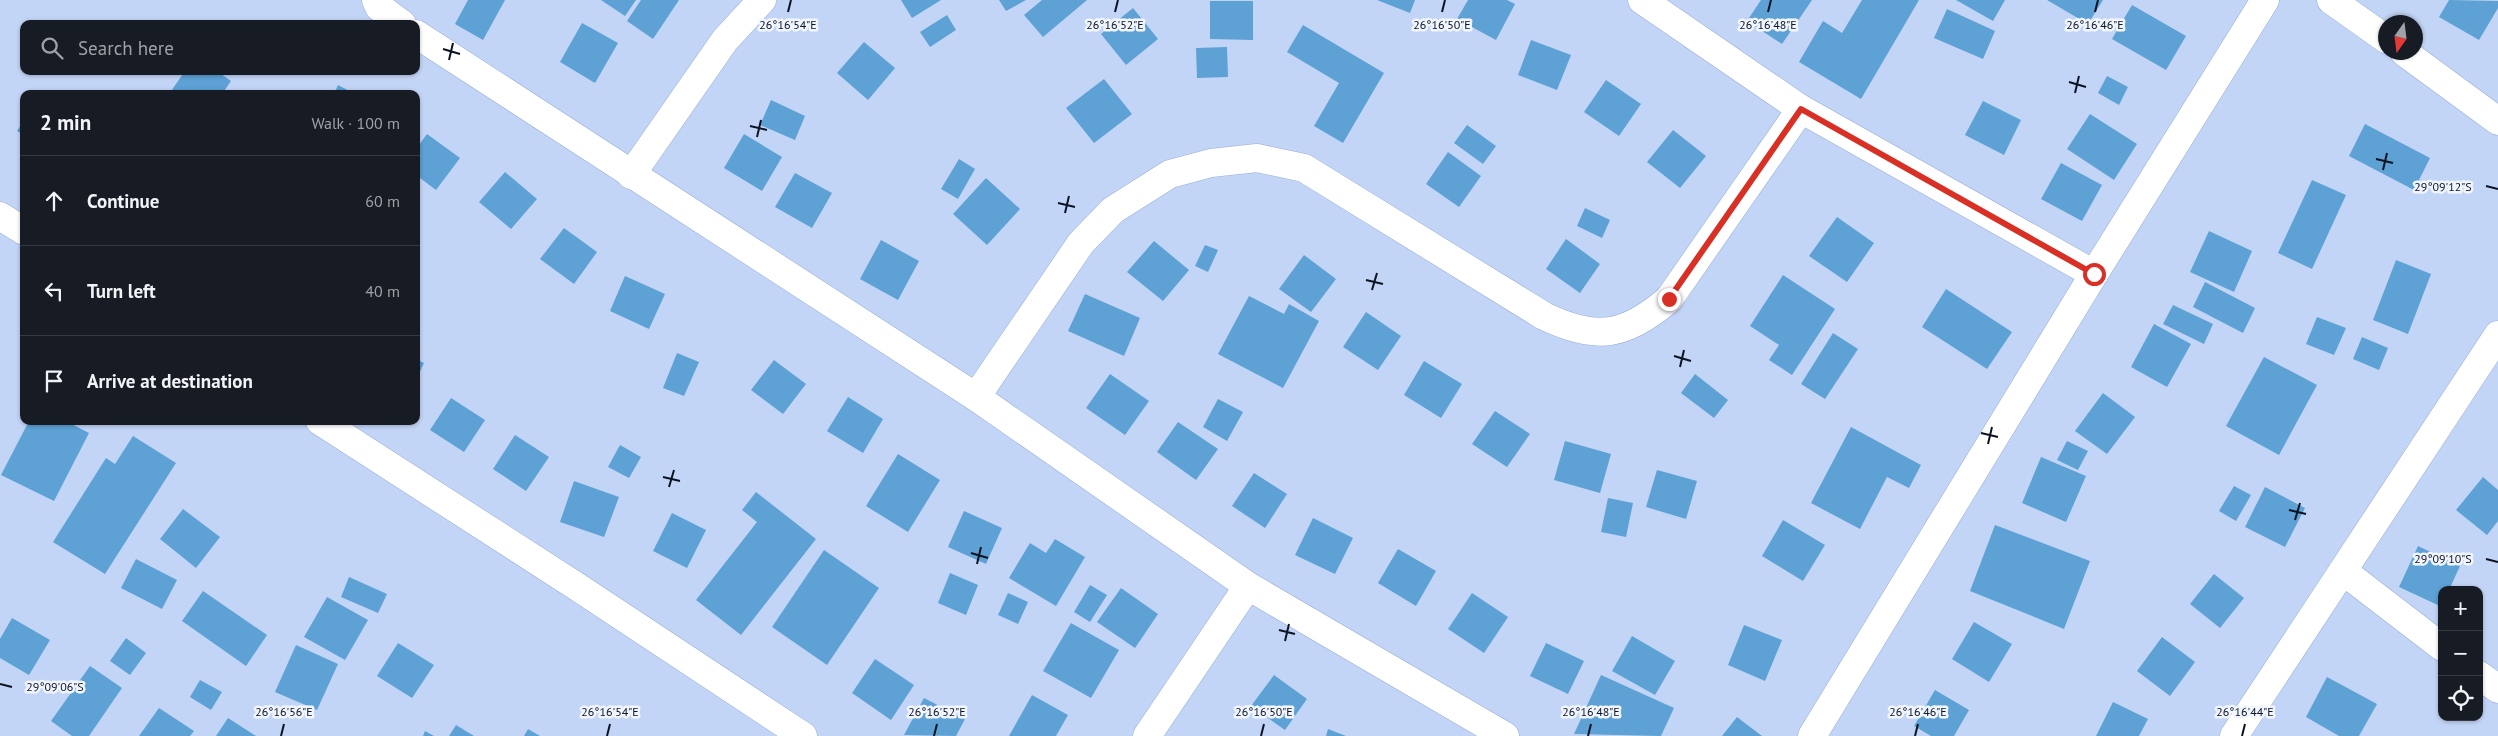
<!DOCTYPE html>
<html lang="en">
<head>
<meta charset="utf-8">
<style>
	body { margin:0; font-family:"PT Sans",sans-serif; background:#20242c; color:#f1f3f6 }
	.controls { position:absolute; right:15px; bottom:15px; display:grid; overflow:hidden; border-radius:10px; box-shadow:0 1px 4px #0004 }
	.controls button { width:45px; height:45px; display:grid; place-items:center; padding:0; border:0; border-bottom:1px solid #363941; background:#171b24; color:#f1f3f6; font:25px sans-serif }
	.compass { position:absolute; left:2378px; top:15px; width:45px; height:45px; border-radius:50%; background:#171b24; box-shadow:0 1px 4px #0004; rotate:194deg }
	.stop { position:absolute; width:15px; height:15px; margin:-11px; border:4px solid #d93025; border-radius:50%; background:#fff }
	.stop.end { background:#d93025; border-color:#fff; box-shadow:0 1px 5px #0008 }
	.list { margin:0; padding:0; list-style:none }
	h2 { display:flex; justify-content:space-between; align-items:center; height:65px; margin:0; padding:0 20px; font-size:21px }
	h2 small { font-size:16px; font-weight:400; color:#9ea1a6 }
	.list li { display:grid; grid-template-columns:32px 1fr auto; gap:15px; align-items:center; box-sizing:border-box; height:90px; padding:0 20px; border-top:1px solid #363941 }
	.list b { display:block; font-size:19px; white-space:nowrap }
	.list em { font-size:16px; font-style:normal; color:#9ea1a6 }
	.icon { flex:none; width:28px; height:28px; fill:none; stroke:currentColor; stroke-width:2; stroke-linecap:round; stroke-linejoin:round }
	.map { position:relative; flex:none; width:2498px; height:736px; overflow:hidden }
	.search { position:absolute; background:#171b24; box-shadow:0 1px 4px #0004; left:20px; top:20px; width:400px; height:55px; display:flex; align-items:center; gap:12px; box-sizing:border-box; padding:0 18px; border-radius:10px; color:#9ea1a6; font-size:19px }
	.panel { position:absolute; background:#171b24; box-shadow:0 1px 4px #0004; left:20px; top:90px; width:400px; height:335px; border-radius:10px }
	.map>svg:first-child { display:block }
	.building { fill:#5da1d5 }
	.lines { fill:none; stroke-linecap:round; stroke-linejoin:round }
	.street-casing { stroke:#98aed6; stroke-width:29 }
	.street { stroke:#fff; stroke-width:28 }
	.route { stroke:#d93025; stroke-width:6 }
	.ticks { fill:none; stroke:#0c1322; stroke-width:2 }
	.ticks-label { font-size:12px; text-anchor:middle; fill:#0c1322; stroke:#f1f6fe; stroke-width:5; stroke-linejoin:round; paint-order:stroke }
</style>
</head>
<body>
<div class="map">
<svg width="2498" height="736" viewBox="0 0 2498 736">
	<rect width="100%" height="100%" fill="#c3d5f7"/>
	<g class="building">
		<polygon points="468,0 505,0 483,40 455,24"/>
		<polygon points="601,0 636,0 625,16"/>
		<polygon points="641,0 679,0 653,39 627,21"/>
		<polygon points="901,0 941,0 912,18"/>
		<polygon points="999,0 1026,0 1006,11"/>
		<polygon points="1042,0 1087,0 1043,37 1024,15"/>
		<polygon points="1377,0 1415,0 1410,13"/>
		<polygon points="1468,0 1507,0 1515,4 1496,40 1457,19"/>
		<polygon points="1761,0 1812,0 1782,44 1747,21"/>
		<polygon points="1862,0 1919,0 1861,99 1799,62 1823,21 1842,33"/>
		<polygon points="1956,0 2005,0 1993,21"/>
		<polygon points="2047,0 2103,0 2088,24"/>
		<polygon points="2449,0 2498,1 2498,8 2479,40 2439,17"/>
		<polygon points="1210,1 1253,1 1253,40 1210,39"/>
		<polygon points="2132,5 2186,36 2166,70 2112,39"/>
		<polygon points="1133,8 1158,39 1126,65 1101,34"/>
		<polygon points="1947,9 1995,31 1983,59 1934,38"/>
		<polygon points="947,15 956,30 930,47 920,32"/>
		<polygon points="582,23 618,43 595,83 560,62"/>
		<polygon points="1303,25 1384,73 1343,143 1314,126 1339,83 1287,52"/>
		<polygon points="1531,40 1571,55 1557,90 1518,75"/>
		<polygon points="864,42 895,68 868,100 837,73"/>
		<polygon points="1227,47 1228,77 1197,78 1196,48"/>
		<polygon points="185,71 217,71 231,81 222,94 169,94"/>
		<polygon points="2107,76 2128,87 2119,105 2098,93"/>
		<polygon points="1104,79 1132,114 1094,143 1066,108"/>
		<polygon points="1606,80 1641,104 1619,136 1584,112"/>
		<polygon points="338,85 355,94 334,94"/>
		<polygon points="771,100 805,116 795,140 760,125"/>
		<polygon points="1983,101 2021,120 2004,155 1965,135"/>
		<polygon points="2090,114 2137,144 2114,180 2067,149"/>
		<polygon points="24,120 24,135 17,131"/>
		<polygon points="2365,124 2430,158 2414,190 2349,156"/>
		<polygon points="1467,125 1496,146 1483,164 1454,143"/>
		<polygon points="1673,130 1706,156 1680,188 1647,162"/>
		<polygon points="427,134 460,158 436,190 416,175 416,149"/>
		<polygon points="744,134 782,157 762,191 724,168"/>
		<polygon points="1448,152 1481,176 1459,207 1426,184"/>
		<polygon points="959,159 975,169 958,199 941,189"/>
		<polygon points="2061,163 2102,185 2082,221 2041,199"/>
		<polygon points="505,172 537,199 511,229 479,202"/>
		<polygon points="795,173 832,193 812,228 775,207"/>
		<polygon points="986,178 1020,209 987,245 953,214"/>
		<polygon points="2312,180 2346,195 2312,269 2278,253"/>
		<polygon points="1585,208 1610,220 1602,238 1577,226"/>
		<polygon points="1837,217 1874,243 1847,282 1809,256"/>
		<polygon points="564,228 597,252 574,284 540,259"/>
		<polygon points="2209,231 2252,251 2234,292 2190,272"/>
		<polygon points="1566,239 1600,264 1580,293 1546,269"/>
		<polygon points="881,240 919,261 898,300 860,279"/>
		<polygon points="1154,241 1189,270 1163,301 1127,272"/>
		<polygon points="1205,245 1218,250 1208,272 1195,266"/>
		<polygon points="1304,255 1336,279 1311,312 1279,289"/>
		<polygon points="2396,260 2431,274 2408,334 2373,320"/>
		<polygon points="1783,275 1835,309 1792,375 1769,360 1779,345 1750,326"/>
		<polygon points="625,276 665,294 649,329 610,311"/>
		<polygon points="2205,282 2255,308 2243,333 2193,307"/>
		<polygon points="1946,289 2012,332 1987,369 1922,327"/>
		<polygon points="1085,294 1140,318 1124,356 1068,331"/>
		<polygon points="1249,296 1284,314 1289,304 1319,321 1283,388 1218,354"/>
		<polygon points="2173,305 2213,324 2204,344 2163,324"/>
		<polygon points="1366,312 1401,336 1378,370 1343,347"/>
		<polygon points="2317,317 2346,328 2334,355 2306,344"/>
		<polygon points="2154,324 2191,344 2167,387 2131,367"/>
		<polygon points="1833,333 1858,349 1825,399 1801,384"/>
		<polygon points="2362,337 2388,348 2379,370 2353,359"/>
		<polygon points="677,353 699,362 684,396 663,388"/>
		<polygon points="2264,357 2317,385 2279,455 2226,426"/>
		<polygon points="416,359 424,363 416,380"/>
		<polygon points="774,360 806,384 783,414 751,390"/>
		<polygon points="1424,361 1462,384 1441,418 1404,395"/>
		<polygon points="1110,374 1149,401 1125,435 1086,408"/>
		<polygon points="1695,374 1728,400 1714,418 1681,393"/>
		<polygon points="2103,393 2135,417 2107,454 2075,431"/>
		<polygon points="848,397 883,419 863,453 827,431"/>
		<polygon points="451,398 485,420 464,452 430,430"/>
		<polygon points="1218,399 1243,412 1227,441 1203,427"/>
		<polygon points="1495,411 1530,434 1507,467 1472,444"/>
		<polygon points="29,421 66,421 89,433 54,501 1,475"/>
		<polygon points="1178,422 1218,449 1196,480 1157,452"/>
		<polygon points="1851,427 1921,465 1909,488 1887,477 1860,529 1811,503"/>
		<polygon points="515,435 549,457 526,491 493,469"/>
		<polygon points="133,436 176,463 105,574 53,542 106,458 115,464"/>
		<polygon points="1565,441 1611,454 1600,493 1554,480"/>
		<polygon points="2067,441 2088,451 2078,470 2057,460"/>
		<polygon points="620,445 641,457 629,478 608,467"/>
		<polygon points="898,454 940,480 908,532 866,506"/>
		<polygon points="2041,457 2086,476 2066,522 2022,503"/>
		<polygon points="1657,470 1697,481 1686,519 1646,507"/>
		<polygon points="1254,473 1287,494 1265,528 1232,506"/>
		<polygon points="2483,477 2498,490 2498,521 2487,535 2456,510"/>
		<polygon points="574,481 619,497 604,537 560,522"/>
		<polygon points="2234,486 2251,495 2236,521 2219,511"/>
		<polygon points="2265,487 2305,508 2285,547 2245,527"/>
		<polygon points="756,492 816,539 741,635 696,600 757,522 742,510"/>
		<polygon points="1608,498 1633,503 1626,537 1601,532"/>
		<polygon points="183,509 220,537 196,568 160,539"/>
		<polygon points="964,511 1002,528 986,564 948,547"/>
		<polygon points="672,513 706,530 687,568 653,551"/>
		<polygon points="1313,518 1353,538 1335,574 1295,555"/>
		<polygon points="1783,520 1825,545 1803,581 1762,556"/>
		<polygon points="1995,525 2090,561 2064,629 1970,591"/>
		<polygon points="1055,539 1085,557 1056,606 1009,578 1030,543 1046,553"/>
		<polygon points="2418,546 2460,566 2449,590 2442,590 2442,607 2399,587"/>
		<polygon points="1398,549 1436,571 1416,606 1378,583"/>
		<polygon points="824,550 879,588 827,665 772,627"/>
		<polygon points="136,559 177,580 162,609 121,588"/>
		<polygon points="950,573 978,585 966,615 938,603"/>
		<polygon points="2214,574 2244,598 2220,628 2190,604"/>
		<polygon points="349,577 387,594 378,613 341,597"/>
		<polygon points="1090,585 1107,595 1090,622 1074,612"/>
		<polygon points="1121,588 1158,614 1135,648 1097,622"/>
		<polygon points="203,591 267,635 246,666 182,621"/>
		<polygon points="1008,593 1028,602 1018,624 998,615"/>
		<polygon points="1472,593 1508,617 1484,653 1448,629"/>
		<polygon points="327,597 368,620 345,660 304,637"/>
		<polygon points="12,618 50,640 29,675 0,658 0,639"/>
		<polygon points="1974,622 2012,644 1989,682 1952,659"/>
		<polygon points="1071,623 1119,650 1091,698 1043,671"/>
		<polygon points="1744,625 1782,640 1765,681 1728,665"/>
		<polygon points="1632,636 1675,661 1655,695 1612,671"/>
		<polygon points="2162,637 2195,662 2170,696 2137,671"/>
		<polygon points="126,638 146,653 130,675 110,661"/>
		<polygon points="398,643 434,665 412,698 377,676"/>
		<polygon points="1546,643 1584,661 1568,694 1530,676"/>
		<polygon points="296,645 338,664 317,710 275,692"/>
		<polygon points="875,659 914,685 891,720 852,693"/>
		<polygon points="90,666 122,688 89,736 72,736 51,721"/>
		<polygon points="1274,675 1307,699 1285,730 1251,706"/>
		<polygon points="1601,675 1674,708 1661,736 1574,734"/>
		<polygon points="2327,677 2377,704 2359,736 2339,736 2306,717"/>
		<polygon points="200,680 222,692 211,710 190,697"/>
		<polygon points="1935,690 1969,710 1954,736 1931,736 1914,726"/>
		<polygon points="1032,695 1068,715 1056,736 1009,736"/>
		<polygon points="924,698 965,719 956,736 904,735"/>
		<polygon points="2113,702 2148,719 2139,736 2096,736"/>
		<polygon points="159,708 194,731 190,736 139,736"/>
		<polygon points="1737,717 1762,736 1722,736"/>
		<polygon points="228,718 256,736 216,736"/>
		<polygon points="456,725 474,736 449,736"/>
		<polygon points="528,729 540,736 524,736"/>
		<polygon points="1328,729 1346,736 1326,736"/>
		<polygon points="425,731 434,736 423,736"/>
	</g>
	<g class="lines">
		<g class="street-casing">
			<g id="street">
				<polyline points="376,0 379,7 402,24"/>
				<polyline points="1642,0 1801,109 2094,274"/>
				<polyline points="2331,0 2386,39"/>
				<polyline points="416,34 976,397 1248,586 1505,736"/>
				<polyline points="2404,52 2498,121"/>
				<polyline points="631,175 725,40 762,0"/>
				<polyline points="0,216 24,231"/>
				<path d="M976,397L1081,243L1113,210L1170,174L1211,163L1257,158L1304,168L1544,316C1596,341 1625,337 1669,299L1801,109"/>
				<polyline points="320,421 576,586 803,736"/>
				<polyline points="2343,571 2442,647"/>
				<polyline points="2479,675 2498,689"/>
				<polyline points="1147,736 1248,586"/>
				<polyline points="1812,736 2094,274 2265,0"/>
				<polyline points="2234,736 2498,335"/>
			</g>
		</g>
		<use href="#street" class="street"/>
	</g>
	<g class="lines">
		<polyline class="route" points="1669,299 1801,109 2094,274"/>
	</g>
	<path class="ticks" d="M788,12L791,0M1115,12L1118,0M1442,12L1445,0M1768,12L1771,0M2095,12L2098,0M443,49L460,54M449,60L453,43M2069,82L2086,87M2075,93L2079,76M750,126L767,130M757,137L761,120M2376,159L2393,163M2383,170L2387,153M2486,186L2498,189M1058,203L1075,207M1065,213L1069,196M1366,280L1383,284M1372,290L1377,273M1674,356L1691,361M1680,367L1684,350M1981,433L1998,437M1988,444L1992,427M663,477L680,481M669,487L674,470M2289,510L2306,514M2295,520L2300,503M971,553L988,558M2486,559L2498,562M977,564L981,547M1279,630L1295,634M1285,641L1289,624M0,684L12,687M281,736L284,724M607,736L610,724M934,736L937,724M1261,736L1264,724M1588,736L1591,724M1915,736L1918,724M2242,736L2245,724"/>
	<g class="ticks-label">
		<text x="788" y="29">26°16'54"E</text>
		<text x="1115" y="29">26°16'52"E</text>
		<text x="1442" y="29">26°16'50"E</text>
		<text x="1768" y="29">26°16'48"E</text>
		<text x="2095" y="29">26°16'46"E</text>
		<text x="2443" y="191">29°09'12"S</text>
		<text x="2443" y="563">29°09'10"S</text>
		<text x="55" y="691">29°09'06"S</text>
		<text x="284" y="716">26°16'56"E</text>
		<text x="610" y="716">26°16'54"E</text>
		<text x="937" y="716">26°16'52"E</text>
		<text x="1264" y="716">26°16'50"E</text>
		<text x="1591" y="716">26°16'48"E</text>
		<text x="1918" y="716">26°16'46"E</text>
		<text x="2245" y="716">26°16'44"E</text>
	</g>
</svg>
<div class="controls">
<button>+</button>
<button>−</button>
<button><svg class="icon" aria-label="locate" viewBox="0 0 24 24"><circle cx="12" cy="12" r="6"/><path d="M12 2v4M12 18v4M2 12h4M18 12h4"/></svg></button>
</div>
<svg class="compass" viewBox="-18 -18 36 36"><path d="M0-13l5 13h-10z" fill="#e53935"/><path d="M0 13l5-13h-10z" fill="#9ea1a6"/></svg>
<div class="stop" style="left:2094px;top:274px"></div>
<div class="stop end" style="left:1669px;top:299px"></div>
<div class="search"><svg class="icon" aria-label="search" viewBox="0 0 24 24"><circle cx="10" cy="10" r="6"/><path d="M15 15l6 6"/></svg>Search here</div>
<section class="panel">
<h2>2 min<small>Walk · 100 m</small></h2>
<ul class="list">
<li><svg class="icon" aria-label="ahead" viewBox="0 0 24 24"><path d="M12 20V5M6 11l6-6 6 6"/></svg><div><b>Continue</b></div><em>60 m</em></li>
<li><svg class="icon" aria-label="left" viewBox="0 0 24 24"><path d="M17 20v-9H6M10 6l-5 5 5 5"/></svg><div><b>Turn left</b></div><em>40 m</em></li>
<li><svg class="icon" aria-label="arrive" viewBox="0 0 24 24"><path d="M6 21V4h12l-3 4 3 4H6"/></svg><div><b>Arrive at destination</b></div></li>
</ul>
</section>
</div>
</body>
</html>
